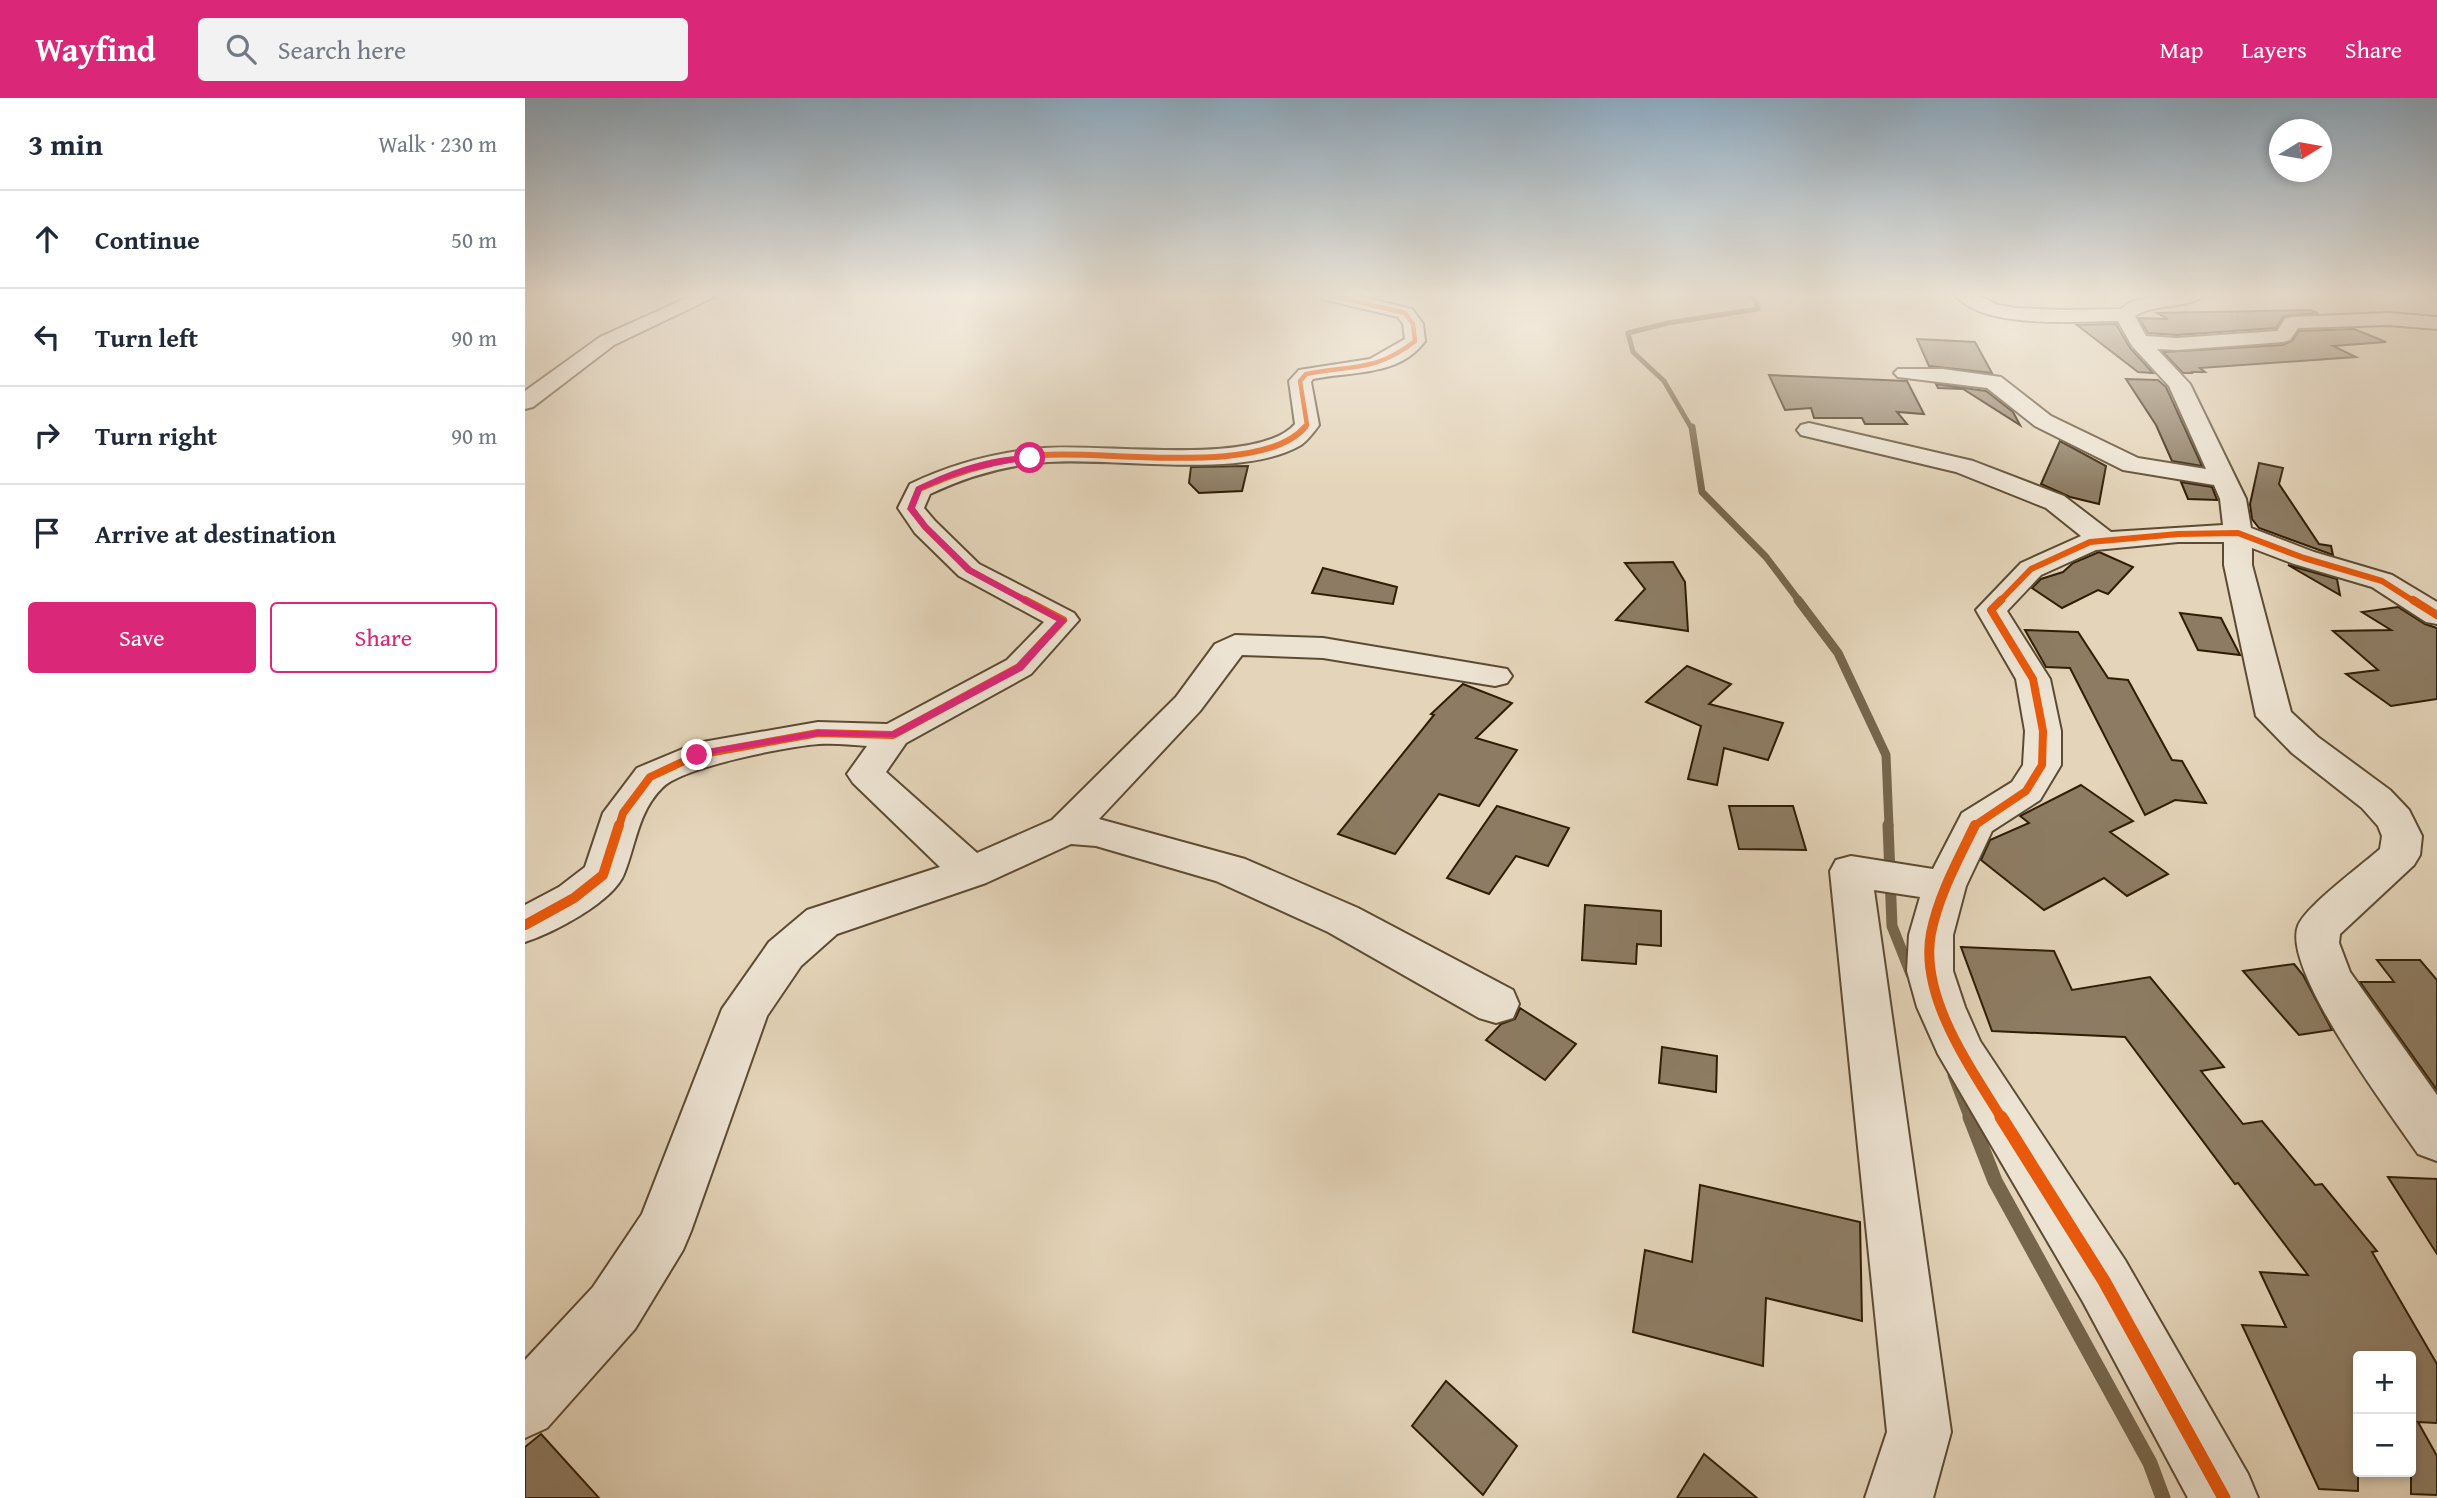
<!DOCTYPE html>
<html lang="en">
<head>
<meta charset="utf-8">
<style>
	body { margin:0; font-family:"Gentium Book Plus",serif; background:#f2f2f3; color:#1f2937 }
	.controls { position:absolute; right:21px; bottom:21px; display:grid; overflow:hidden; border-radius:7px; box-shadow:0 4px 10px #0003 }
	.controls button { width:63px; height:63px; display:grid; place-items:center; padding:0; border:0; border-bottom:2px solid #e0e1e3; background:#fff; color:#1f2937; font:35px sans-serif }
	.compass { position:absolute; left:1744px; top:21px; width:63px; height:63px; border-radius:50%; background:#fff; box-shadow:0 4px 10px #0003; rotate:79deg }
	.stop { position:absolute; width:21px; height:21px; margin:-16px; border:5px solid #db2777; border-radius:50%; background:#fff }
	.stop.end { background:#db2777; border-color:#fff; box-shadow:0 2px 7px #0008 }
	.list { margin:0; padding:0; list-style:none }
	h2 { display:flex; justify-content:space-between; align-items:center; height:91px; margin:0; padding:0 28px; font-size:30px }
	h2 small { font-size:23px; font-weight:400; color:#747a83 }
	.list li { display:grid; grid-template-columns:46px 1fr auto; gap:21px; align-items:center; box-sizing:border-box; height:98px; padding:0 28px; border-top:2px solid #e0e1e3 }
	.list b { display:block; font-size:26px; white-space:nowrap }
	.list em { font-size:23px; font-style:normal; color:#747a83 }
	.actions { display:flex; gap:14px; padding:21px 28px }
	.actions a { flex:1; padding:16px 0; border:2px solid #db2777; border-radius:7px; text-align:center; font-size:24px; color:#db2777 }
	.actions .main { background:#db2777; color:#fff }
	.icon { flex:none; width:38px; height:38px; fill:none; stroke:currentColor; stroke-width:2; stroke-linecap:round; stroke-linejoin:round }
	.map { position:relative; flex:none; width:1912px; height:1400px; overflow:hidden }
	header { display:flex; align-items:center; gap:42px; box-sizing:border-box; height:98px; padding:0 35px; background:#db2777; color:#fff }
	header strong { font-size:33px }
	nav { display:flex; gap:38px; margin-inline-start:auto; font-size:24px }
	.search { width:490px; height:63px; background:#f2f2f3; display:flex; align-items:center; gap:18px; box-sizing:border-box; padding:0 24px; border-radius:7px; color:#747a83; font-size:26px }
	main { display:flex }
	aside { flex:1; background:#fff }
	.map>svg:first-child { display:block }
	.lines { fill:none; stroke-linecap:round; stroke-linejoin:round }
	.stream-far4 { stroke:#76664c; stroke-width:5 }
	.stream-far3 { stroke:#76664c; stroke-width:7 }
	.stream-far2 { stroke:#76664c; stroke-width:9 }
	.stream-far1 { stroke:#76664c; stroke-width:11 }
	.stream { stroke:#76664c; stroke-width:15 }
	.building { fill:#8d7c63; stroke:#2f1d05; stroke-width:2 }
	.minor-casing { stroke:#5c4b32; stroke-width:4 }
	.minor { fill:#ede3d2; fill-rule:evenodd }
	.cycleway-far4-casing { stroke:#ede3d2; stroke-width:7 }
	.cycleway-far3-casing { stroke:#ede3d2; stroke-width:9 }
	.cycleway-far2-casing { stroke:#ede3d2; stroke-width:12 }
	.cycleway-far1-casing { stroke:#ede3d2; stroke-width:15 }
	.cycleway-casing { stroke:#ede3d2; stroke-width:18 }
	.cycleway-far4 { stroke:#e8590c; stroke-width:4.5 }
	.cycleway-far3 { stroke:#e8590c; stroke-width:6 }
	.cycleway-far2 { stroke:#e8590c; stroke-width:8 }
	.cycleway-far1 { stroke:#e8590c; stroke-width:10 }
	.cycleway { stroke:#e8590c; stroke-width:13 }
	.route { fill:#db2777 }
</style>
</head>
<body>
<header>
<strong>Wayfind</strong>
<div class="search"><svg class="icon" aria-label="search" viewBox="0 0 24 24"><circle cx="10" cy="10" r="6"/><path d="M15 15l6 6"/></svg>Search here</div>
<nav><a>Map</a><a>Layers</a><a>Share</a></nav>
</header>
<main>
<aside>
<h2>3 min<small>Walk · 230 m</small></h2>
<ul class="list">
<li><svg class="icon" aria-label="ahead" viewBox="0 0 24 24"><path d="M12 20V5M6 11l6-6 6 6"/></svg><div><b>Continue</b></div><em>50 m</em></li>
<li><svg class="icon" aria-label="left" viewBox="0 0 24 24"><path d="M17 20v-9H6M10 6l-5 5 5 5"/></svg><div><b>Turn left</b></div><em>90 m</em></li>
<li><svg class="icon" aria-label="right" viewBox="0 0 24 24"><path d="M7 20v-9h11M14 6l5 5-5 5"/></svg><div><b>Turn right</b></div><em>90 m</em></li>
<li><svg class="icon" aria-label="arrive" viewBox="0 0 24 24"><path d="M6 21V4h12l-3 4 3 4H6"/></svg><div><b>Arrive at destination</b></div></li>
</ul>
<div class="actions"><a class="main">Save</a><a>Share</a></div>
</aside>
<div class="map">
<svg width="1912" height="1400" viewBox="0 0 1912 1400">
	<rect width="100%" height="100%" fill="#e4d4b9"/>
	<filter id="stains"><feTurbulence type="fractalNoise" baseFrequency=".00286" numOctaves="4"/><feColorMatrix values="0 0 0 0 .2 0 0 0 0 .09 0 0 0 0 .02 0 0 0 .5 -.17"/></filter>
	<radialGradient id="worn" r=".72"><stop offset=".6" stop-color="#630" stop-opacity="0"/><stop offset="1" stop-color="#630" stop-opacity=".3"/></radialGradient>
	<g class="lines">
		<polyline class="stream-far4" points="1167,331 1139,283 1108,254 1103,235 1143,225 1233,211 1230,201 1219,197"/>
		<polyline class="stream-far3" points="1167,329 1177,394 1241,459 1275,504"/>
		<polyline class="stream-far2" points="1273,502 1313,555 1361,657 1364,728"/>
		<g class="stream-far1">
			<polyline points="1363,727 1367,828 1386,876"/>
			<polyline points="1428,977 1445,1021"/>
		</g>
		<polyline class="stream" points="1445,1019 1470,1083 1625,1365 1638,1400"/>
	</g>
	<g class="building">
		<polygon points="1785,212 1793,215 1759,218 1751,230 1652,237 1623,235 1614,220 1643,221 1632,215"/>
		<polygon points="1591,226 1605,250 1628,275 1613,274 1552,227"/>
		<polygon points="1829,231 1861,244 1808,248 1831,259 1675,270 1680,274 1666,274 1668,275 1658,275 1638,254 1758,247 1767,243 1774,233"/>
		<polygon points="1392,241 1450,244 1467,275 1404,268"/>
		<polygon points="1244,277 1382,283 1399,316 1372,314 1382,326 1340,326 1337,320 1289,320 1286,310 1260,312"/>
		<polygon points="1601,281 1633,282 1641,289 1677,368 1647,363 1631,327"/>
		<polygon points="1411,286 1461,293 1488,314 1495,327 1438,291 1413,290"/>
		<polygon points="1535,343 1581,368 1574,406 1545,399 1516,386"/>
		<polygon points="1734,365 1758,370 1754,386 1794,446 1806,448 1808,457 1734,430 1727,421 1725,406"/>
		<polygon points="723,368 717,393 674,395 664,385 666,369"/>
		<polygon points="1656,384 1687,389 1692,402 1663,401"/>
		<polygon points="1574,454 1608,469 1583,496 1573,492 1537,510 1507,490 1516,481 1538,474 1548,465"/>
		<polygon points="1148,464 1160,484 1163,533 1091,522 1120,491 1100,465"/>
		<polygon points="1763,467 1812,481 1815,497"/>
		<polygon points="798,470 872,489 868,506 787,495"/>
		<polygon points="1873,509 1900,526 1912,530 1912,601 1866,608 1821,576 1853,572 1808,533 1866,532 1837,514"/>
		<polygon points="1655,515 1696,520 1715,557 1673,552"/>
		<polygon points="1500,532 1553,534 1583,580 1603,582 1647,662 1657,663 1681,705 1650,702 1620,717 1545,570 1521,569"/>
		<polygon points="1162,568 1206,586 1184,606 1258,625 1243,662 1199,650 1192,687 1163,681 1176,628 1121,604"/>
		<polygon points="938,586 987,605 951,640 992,652 954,708 914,696 870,756 813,736 909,617 906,616"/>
		<polygon points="1556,687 1608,723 1585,734 1643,776 1602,798 1579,780 1519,812 1456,762 1465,742 1504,725 1495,718"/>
		<polygon points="972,708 1044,730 1023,768 991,758 964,796 922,780"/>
		<polygon points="1204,708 1268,708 1281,752 1214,751"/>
		<polygon points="1060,807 1136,813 1136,848 1112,846 1111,866 1057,862"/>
		<polygon points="1436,849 1529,853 1547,892 1625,879 1699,969 1676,973 1718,1026 1737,1023 1790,1087 1797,1086 1852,1153 1847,1154 1912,1266 1912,1325 1893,1324 1912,1358 1912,1397 1886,1396 1886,1258 1833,1258 1833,1393 1794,1391 1717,1227 1761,1229 1735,1174 1783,1177 1713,1085 1710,1086 1600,939 1467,933"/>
		<polygon points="1852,862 1895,862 1912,882 1912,992 1835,884 1869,884"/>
		<polygon points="1769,866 1778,877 1807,932 1774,937 1718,873"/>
		<polygon points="995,910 1051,946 1020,982 961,942 976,926 990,921"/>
		<polygon points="1137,949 1192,958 1191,994 1134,985"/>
		<polygon points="1863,1079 1912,1081 1912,1156"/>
		<polygon points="1175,1087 1335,1124 1337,1223 1241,1200 1238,1268 1108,1234 1120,1152 1167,1164"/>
		<polygon points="921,1283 992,1348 958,1397 887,1328"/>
		<polygon points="16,1336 74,1400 0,1400 0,1349"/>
		<polygon points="1179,1356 1232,1400 1152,1400"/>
	</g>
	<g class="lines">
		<g class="minor-casing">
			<g id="minor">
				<polygon points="168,197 193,197 89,247 8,309 0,311 0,293 75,239"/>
				<path d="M794,197H828L887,211L898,226L900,243C874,279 826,273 788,281L786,284L794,327C789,334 783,342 776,347C717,382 592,359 523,364C481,367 443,378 405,396L399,410L410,423L454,466L549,515L554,522L506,576L381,645L361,674L452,755L527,722L651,599L690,546L710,537L798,540L982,571L987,578L982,585L970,588L798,560L717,557L675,613L574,721L720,761L833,810L988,892L994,906L988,920L971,925L954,920L803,834L691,783L571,748L546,746L461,785L312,836L276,868L242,918L166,1133L158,1152L110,1231L22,1330L0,1340V1262L68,1189L117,1116L197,911L244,844L282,812L415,769L328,685L322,676L342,648C326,647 310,645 294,646C263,648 157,669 137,690C113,714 111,746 99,776C88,804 28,835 0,844V807L34,789L60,769L78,715L112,670L172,645L293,624L362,626L482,562L519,524L434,478L390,435L373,410L385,386C427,366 472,354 519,350C577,345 733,369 770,326L764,283L774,272L845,261L880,241L878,226L873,219L797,201Z"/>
				<path d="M1430,197H1452L1473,207L1492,210L1539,212L1596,211L1607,203L1637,197H1679C1665,211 1629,205 1610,218L1621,238L1652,240L1752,233L1760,221L1767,219L1864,215L1912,219V231L1864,227L1773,230L1765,242L1758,244L1652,252L1632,251L1665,286L1721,401L1726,430L1789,454L1867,477L1912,504V526L1901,524L1847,489L1769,466L1727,450V467L1766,614L1793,639L1865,692L1884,712L1897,738L1895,757L1889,767L1815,836L1814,845L1825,874L1912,997V1063L1893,1056C1866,1016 1756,871 1773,828C1781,808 1837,767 1855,751L1857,738L1853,728L1837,710L1767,655L1731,618L1699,467V444H1653L1571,452L1516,477L1482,513L1525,581L1536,633V667L1515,702L1467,733L1441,788L1428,837V873L1440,909L1455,943L1600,1162L1723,1376L1733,1400H1663L1558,1204L1413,956L1392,909L1382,873L1384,837L1395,799L1349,792L1426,1334L1408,1400H1340L1362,1334L1305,773L1311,762L1326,758L1408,771L1437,715L1487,684L1498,667L1500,633L1491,581L1451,512L1496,465L1556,438L1521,410L1431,374L1276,337L1272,332L1276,327L1284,325L1448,363L1539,398L1586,434L1698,427L1695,401L1689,387L1598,372L1510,328L1462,290L1373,279L1369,275L1373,271H1418L1476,279L1526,318L1613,360L1681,371L1644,288L1607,248L1593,223C1552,223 1459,232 1430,197Z"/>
			</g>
		</g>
		<use href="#minor" class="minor"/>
		<g class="cycleway-far4-casing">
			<path id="cycleway-far4" d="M778,331L782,327L775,283L781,276C826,267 851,274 890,243L888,226L880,215L803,197"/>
		</g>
		<g class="cycleway-far3-casing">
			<g id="cycleway-far3">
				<path d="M504,504L444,472L400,429L386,410L394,391C434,373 475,361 518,357C581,352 738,379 780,329"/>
				<polyline points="1474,504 1506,471 1565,444 1653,436 1713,435 1779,460 1857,483 1890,504"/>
			</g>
		</g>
		<g class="cycleway-far2-casing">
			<g id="cycleway-far2">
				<polyline points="1888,502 1912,517"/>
				<polyline points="94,728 98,715 125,679 172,657 293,635 368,637 494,569 538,522 500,502"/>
				<polyline points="1449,728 1501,693 1517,667 1518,633 1508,581 1466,512 1476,502"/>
			</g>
		</g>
		<g class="cycleway-far1-casing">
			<g id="cycleway-far1">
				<path d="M1450,727C1433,762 1414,796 1406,835C1394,899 1446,970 1477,1021"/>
				<polyline points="0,827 49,800 78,777 94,727"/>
			</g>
		</g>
		<g class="cycleway-casing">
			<polyline id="cycleway" points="1476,1019 1579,1183 1699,1400"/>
		</g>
		<use href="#cycleway-far4" class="cycleway-far4"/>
		<use href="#cycleway-far3" class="cycleway-far3"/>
		<use href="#cycleway-far2" class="cycleway-far2"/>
		<use href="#cycleway-far1" class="cycleway-far1"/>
		<use href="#cycleway" class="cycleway"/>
	</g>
	<linearGradient id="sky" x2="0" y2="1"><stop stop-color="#8da8bd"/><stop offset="0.5" stop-color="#f3ece0"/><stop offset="1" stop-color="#f3ece0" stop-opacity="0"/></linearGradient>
	<rect width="1912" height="393" fill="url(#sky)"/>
	<path class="route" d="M507,358L505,362C466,367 432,375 397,392L390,410L403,427L447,470L542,522L498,572L371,639L293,638L169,659V654L172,653L293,632L366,634L491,567L532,523L441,474L397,430L382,411L391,389C426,372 468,356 507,358Z"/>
	<rect width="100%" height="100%" filter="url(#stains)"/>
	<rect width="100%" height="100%" fill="url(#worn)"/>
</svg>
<div class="controls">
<button>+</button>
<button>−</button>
</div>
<svg class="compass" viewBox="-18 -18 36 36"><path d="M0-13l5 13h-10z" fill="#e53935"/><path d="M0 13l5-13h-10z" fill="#747a83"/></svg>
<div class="stop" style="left:505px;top:360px"></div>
<div class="stop end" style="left:172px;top:657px"></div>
</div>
</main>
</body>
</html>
